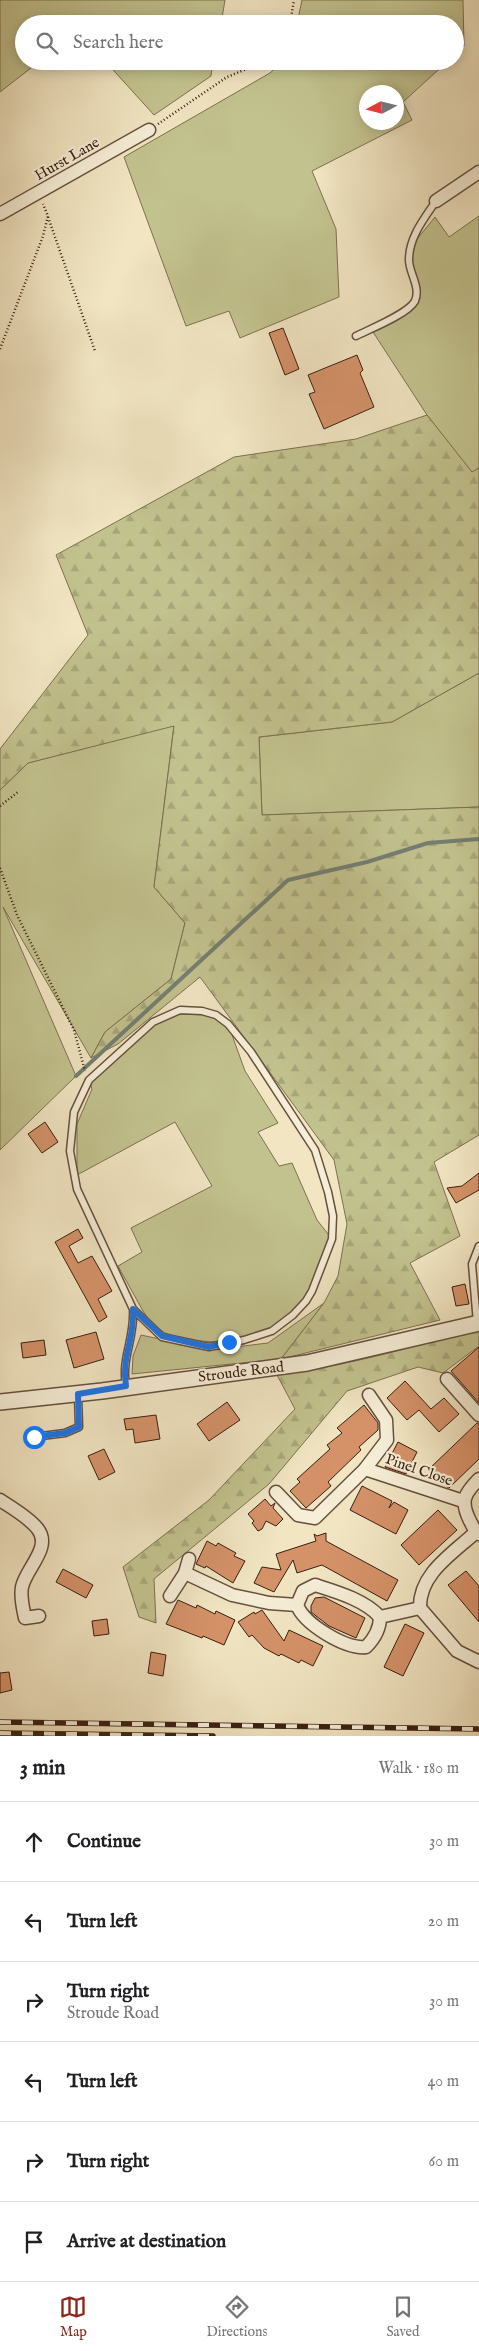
<!DOCTYPE html>
<html lang="en">
<head>
<meta charset="utf-8">
<style>
	body { margin:0; font-family:"IM FELL English",serif; background:#f6f6f6; color:#202124 }
	.compass { position:absolute; left:359px; top:85px; width:45px; height:45px; border-radius:50%; background:#fff; box-shadow:0 2px 12px #0003; rotate:263deg }
	.stop { position:absolute; width:15px; height:15px; margin:-11px; border:4px solid #1a73e8; border-radius:50%; background:#fff }
	.stop.end { background:#1a73e8; border-color:#fff; box-shadow:0 1px 5px #0008 }
	.list { margin:0; padding:0; list-style:none }
	h2 { display:flex; justify-content:space-between; align-items:center; height:65px; margin:0; padding:0 20px; font-size:21px }
	h2 small { font-size:16px; font-weight:400; color:#757577 }
	.list li { display:grid; grid-template-columns:32px 1fr auto; gap:15px; align-items:center; box-sizing:border-box; height:80px; padding:0 20px; border-top:1px solid #e0e0e0 }
	.list b { display:block; font-size:19px; white-space:nowrap }
	.list p { margin:0; font-size:16px; white-space:nowrap; color:#757577 }
	.list em { font-size:16px; font-style:normal; color:#757577 }
	.icon { flex:none; width:28px; height:28px; fill:none; stroke:currentColor; stroke-width:2; stroke-linecap:round; stroke-linejoin:round }
	.map { position:relative; flex:none; width:479px; height:1736px; overflow:hidden }
	.search { position:absolute; background:#fff; box-shadow:0 2px 12px #0003; left:15px; right:15px; top:15px; height:55px; display:flex; align-items:center; gap:12px; box-sizing:border-box; padding:0 18px; border-radius:28px; color:#757577; font-size:19px }
	.sheet { height:545px; background:#fff }
	nav { display:flex; justify-content:space-around; align-items:center; box-sizing:border-box; height:70px; border-top:1px solid #e0e0e0; background:#fff; font-size:14px; color:#757577 }
	nav a { display:grid; justify-items:center; gap:2px }
	nav .on { color:#8f2418 }
	.map>svg:first-child { display:block }
	.green { fill:#c2c28e; stroke:#7e7050; fill-rule:evenodd }
	.forest { fill:url(#forest-firs); stroke:#7e7050 }
	.lines { fill:none; stroke-linecap:round; stroke-linejoin:round }
	.stream { stroke:#747f72; stroke-width:4 }
	.building { fill:#d59269; stroke:#391f13 }
	.service-casing { stroke:#67503f; stroke-width:9 }
	.minor-casing { stroke:#67503f; stroke-width:15 }
	.tertiary-casing { stroke:#67503f; stroke-width:18 }
	.path { stroke:#391f13; stroke-width:2.5; stroke-dasharray:1 2.5; stroke-linecap:butt }
	.service { stroke:#f6eed7; stroke-width:6 }
	.minor { stroke:#f6eed7; stroke-width:12 }
	.tertiary { stroke:#f6eed7; stroke-width:15 }
	.rail-casing { stroke:#391f13; stroke-width:5.5 }
	.rail { stroke:#f6eed7; stroke-width:4; stroke-dasharray:11; stroke-linecap:butt }
	.route { stroke:#1a73e8; stroke-width:6 }
	.labels { text-anchor:middle; dominant-baseline:central; stroke-width:4.5; stroke-linejoin:round; paint-order:stroke }
	.street-label { font-size:15px; fill:#391f13; stroke:#f6eed7 }
</style>
</head>
<body>
<div class="map">
<svg width="479" height="1736" viewBox="0 0 479 1736">
	<defs>
		<pattern id="forest-firs" width="22" height="20" patternUnits="userSpaceOnUse" patternTransform="scale(1.25)"><rect width="22" height="20" fill="#c2c28e"/><path d="M5 1l3.5 6h-7zM16 11l3.5 6h-7z" fill="#a7a67a"/></pattern>
	</defs>
	<rect width="100%" height="100%" fill="#f1e5c2"/>
	<filter id="stains"><feTurbulence type="fractalNoise" baseFrequency=".004" numOctaves="4"/><feColorMatrix values="0 0 0 0 .2 0 0 0 0 .09 0 0 0 0 .02 0 0 0 .5 -.17"/></filter>
	<radialGradient id="worn" r=".72"><stop offset=".6" stop-color="#630" stop-opacity="0"/><stop offset="1" stop-color="#630" stop-opacity=".3"/></radialGradient>
	<g class="green">
		<polygon points="0,0 225,0 221,24 24,24 24,61 40,61 0,92"/>
		<polygon points="302,0 463,0 464,46 455,54 455,24 297,24"/>
		<polygon points="105,61 213,61 211,76 154,115"/>
		<path d="M283,61H448L403,102L412,120L312,171L336,229L339,297L240,338L229,311L186,326L124,157L270,73ZM366,92H396V122H366Z"/>
		<polygon points="479,216 479,468 472,473 427,415 373,332 414,302 409,249 435,217 449,237"/>
		<polygon points="479,673 479,807 262,815 259,737 392,722"/>
		<polygon points="174,725 154,887 185,923 171,979 105,1032 91,1058 3,907 76,1076 0,1150 0,790 28,763"/>
		<polygon points="170,1014 216,1015 228,1024 245,1071 278,1123 258,1132 279,1166 292,1163 317,1220 332,1239 305,1299 285,1322 229,1343 187,1340 165,1333 152,1324 143,1311 118,1266 142,1252 131,1228 212,1186 175,1122 77,1175 77,1124 92,1089 89,1080 153,1022"/>
		<polygon points="324,1303 281,1359 132,1374 133,1356 141,1335 211,1350 268,1343"/>
	</g>
	<g class="forest">
		<polygon points="427,415 472,472 479,468 479,673 392,722 259,737 262,815 479,807 479,1135 434,1162 460,1236 410,1263 440,1320 281,1359 324,1303 338,1276 347,1224 334,1160 200,977 118,1044 91,1058 105,1032 171,979 185,923 154,887 174,726 28,763 0,790 0,749 88,635 56,555 234,457 356,439"/>
		<path d="M479,1329V1346L443,1373L418,1367L347,1391L269,1484L154,1579L156,1623L139,1617L123,1567L209,1500L295,1409L277,1375C346,1366 413,1347 479,1329Z"/>
	</g>
	<g class="lines">
		<polyline class="stream" points="76,1076 288,880 367,862 428,843 479,839"/>
	</g>
	<g class="building">
		<polygon points="283,328 299,369 285,375 269,333"/>
		<polygon points="357,355 363,370 360,373 374,407 324,429 309,394 315,392 308,375"/>
		<polygon points="45,1122 58,1142 42,1153 28,1134"/>
		<polygon points="479,1173 479,1190 456,1203 447,1188 462,1186"/>
		<polygon points="78,1229 83,1238 69,1246 78,1263 92,1256 112,1291 98,1299 107,1317 99,1322 55,1242"/>
		<polygon points="465,1284 469,1304 456,1306 452,1287"/>
		<polygon points="96,1332 104,1359 74,1368 66,1340"/>
		<polygon points="44,1340 46,1355 23,1358 21,1343"/>
		<polygon points="479,1347 479,1403 451,1371"/>
		<polygon points="405,1381 431,1409 444,1398 459,1414 439,1432 419,1410 407,1420 387,1398"/>
		<polygon points="227,1402 240,1420 209,1441 197,1424"/>
		<polygon points="364,1405 378,1423 378,1430 359,1447 361,1450 328,1482 331,1486 306,1508 290,1491 300,1482 297,1479 330,1449 327,1445 342,1433 337,1428"/>
		<polygon points="156,1415 160,1439 135,1443 133,1429 126,1430 124,1419"/>
		<polygon points="477,1423 479,1423 479,1459 449,1488 447,1487 429,1469"/>
		<polygon points="398,1442 417,1452 406,1474 385,1467"/>
		<polygon points="104,1449 115,1472 99,1480 88,1456"/>
		<polygon points="362,1486 392,1501 389,1508 394,1502 408,1510 396,1534 350,1510"/>
		<polygon points="265,1499 271,1506 275,1503 273,1508 283,1519 276,1526 266,1521 262,1529 258,1531 252,1523 254,1521 248,1514"/>
		<polygon points="438,1510 457,1530 419,1565 401,1545"/>
		<polygon points="326,1533 326,1541 398,1580 387,1601 322,1565 297,1573 293,1560 274,1592 254,1583 262,1567 281,1570 276,1554 316,1541 314,1534 317,1536"/>
		<polygon points="207,1541 216,1546 218,1543 236,1553 234,1556 245,1561 233,1583 206,1566 205,1568 196,1564"/>
		<polygon points="63,1569 93,1585 86,1598 56,1582"/>
		<polygon points="466,1571 479,1586 479,1622 448,1585"/>
		<polygon points="324,1597 365,1618 356,1638 329,1626 311,1612 311,1606 315,1598"/>
		<polygon points="178,1600 196,1608 197,1605 215,1614 216,1611 235,1620 224,1645 203,1636 202,1638 166,1624"/>
		<polygon points="262,1610 284,1641 289,1630 323,1646 313,1666 301,1660 299,1663 281,1654 279,1656 264,1648 252,1635 249,1637 238,1622 254,1612 255,1614"/>
		<polygon points="107,1619 109,1634 94,1636 92,1621"/>
		<polygon points="405,1624 424,1633 403,1676 384,1667"/>
		<polygon points="151,1652 166,1655 163,1676 148,1673"/>
		<polygon points="9,1672 12,1690 0,1693 0,1673"/>
	</g>
	<g class="lines">
		<g class="service-casing">
			<g id="service">
				<path d="M356,336C370,329 408,314 415,301C421,287 409,273 409,260C409,237 424,219 436,201"/>
				<polyline points="477,1323 472,1264 479,1246"/>
				<path d="M126,1386C121,1357 135,1339 133,1309L77,1189L70,1151L74,1112L89,1080L153,1022L180,1010L202,1011L216,1015L228,1024L251,1052L315,1150L328,1192L333,1216L332,1239L312,1291L306,1301L293,1315L272,1331L244,1340L209,1347L162,1337L133,1309"/>
				<polyline points="34,1437 65,1433 79,1427 78,1395"/>
			</g>
		</g>
		<g class="minor-casing">
			<g id="minor">
				<polyline points="436,201 479,172"/>
				<polyline points="0,214 149,130"/>
				<polyline points="447,1379 479,1415"/>
				<polyline points="365,1469 463,1501"/>
				<path d="M479,1479C464,1494 460,1501 470,1521C473,1526 474,1531 479,1534"/>
				<polyline points="276,1492 298,1515 315,1518 365,1469 387,1440 386,1420 369,1395"/>
				<path d="M0,1500C12,1508 28,1517 37,1528C53,1547 26,1568 22,1587C20,1597 23,1608 25,1618L39,1616"/>
				<path d="M476,1532C452,1554 419,1574 420,1608L457,1651L479,1662"/>
				<path d="M185,1573L232,1595L269,1603L297,1605C304,1624 345,1649 366,1647C374,1639 380,1628 380,1617L420,1608"/>
				<polyline points="170,1596 185,1573 189,1559"/>
				<path d="M297,1605L303,1591L315,1585C337,1592 365,1600 380,1617"/>
			</g>
		</g>
		<g class="tertiary-casing">
			<polyline id="tertiary" points="0,1402 102,1391 307,1363 479,1323"/>
		</g>
		<g class="path">
			<polyline points="290,24 294,0"/>
			<polyline points="158,124 227,77 266,61"/>
			<polyline points="48,217 95,351"/>
			<polyline points="0,349 43,236 48,216 43,204"/>
			<polyline points="0,806 18,792"/>
			<polyline points="0,868 17,915 74,1030 85,1071"/>
		</g>
		<use href="#service" class="service"/>
		<use href="#minor" class="minor"/>
		<use href="#tertiary" class="tertiary"/>
		<g class="rail-casing">
			<g id="rail">
				<polyline points="0,1722 479,1729"/>
				<polyline points="0,1733 213,1736"/>
			</g>
		</g>
		<use href="#rail" class="rail"/>
	</g>
	<g class="lines">
		<path class="route" d="M34,1437L65,1433L79,1427L78,1394L126,1386C121,1357 135,1339 133,1309L162,1336L209,1347L229,1342"/>
	</g>
	<g class="labels">
		<g class="street-label">
			<text transform="translate(67 159) rotate(-30)">Hurst Lane</text>
			<text transform="translate(241 1372) rotate(-7)">Stroude Road</text>
			<text transform="translate(419 1470) rotate(19)">Pinel Close</text>
		</g>
	</g>
	<rect width="100%" height="100%" filter="url(#stains)"/>
	<rect width="100%" height="100%" fill="url(#worn)"/>
</svg>
<svg class="compass" viewBox="-18 -18 36 36"><path d="M0-13l5 13h-10z" fill="#e53935"/><path d="M0 13l5-13h-10z" fill="#757577"/></svg>
<div class="stop" style="left:34px;top:1437px"></div>
<div class="stop end" style="left:229px;top:1342px"></div>
<div class="search"><svg class="icon" aria-label="search" viewBox="0 0 24 24"><circle cx="10" cy="10" r="6"/><path d="M15 15l6 6"/></svg>Search here</div>
</div>
<section class="sheet">
<h2>3 min<small>Walk · 180 m</small></h2>
<ul class="list">
<li><svg class="icon" aria-label="ahead" viewBox="0 0 24 24"><path d="M12 20V5M6 11l6-6 6 6"/></svg><div><b>Continue</b></div><em>30 m</em></li>
<li><svg class="icon" aria-label="left" viewBox="0 0 24 24"><path d="M17 20v-9H6M10 6l-5 5 5 5"/></svg><div><b>Turn left</b></div><em>20 m</em></li>
<li><svg class="icon" aria-label="right" viewBox="0 0 24 24"><path d="M7 20v-9h11M14 6l5 5-5 5"/></svg><div><b>Turn right</b><p>Stroude Road</p></div><em>30 m</em></li>
<li><svg class="icon" aria-label="left" viewBox="0 0 24 24"><path d="M17 20v-9H6M10 6l-5 5 5 5"/></svg><div><b>Turn left</b></div><em>40 m</em></li>
<li><svg class="icon" aria-label="right" viewBox="0 0 24 24"><path d="M7 20v-9h11M14 6l5 5-5 5"/></svg><div><b>Turn right</b></div><em>60 m</em></li>
<li><svg class="icon" aria-label="arrive" viewBox="0 0 24 24"><path d="M6 21V4h12l-3 4 3 4H6"/></svg><div><b>Arrive at destination</b></div></li>
</ul>
</section>
<nav>
<a class="on"><svg class="icon" aria-label="map" viewBox="0 0 24 24"><path d="M3 6l6-2 6 2 6-2v14l-6 2-6-2-6 2zM9 4v14M15 6v14"/></svg>Map</a>
<a><svg class="icon" aria-label="directions" viewBox="0 0 24 24"><path d="M12 3l9 9-9 9-9-9zM9 14v-3h6M13 9l2 2-2 2"/></svg>Directions</a>
<a><svg class="icon" aria-label="saved" viewBox="0 0 24 24"><path d="M7 4h10v16l-5-4-5 4z"/></svg>Saved</a>
</nav>
</body>
</html>
